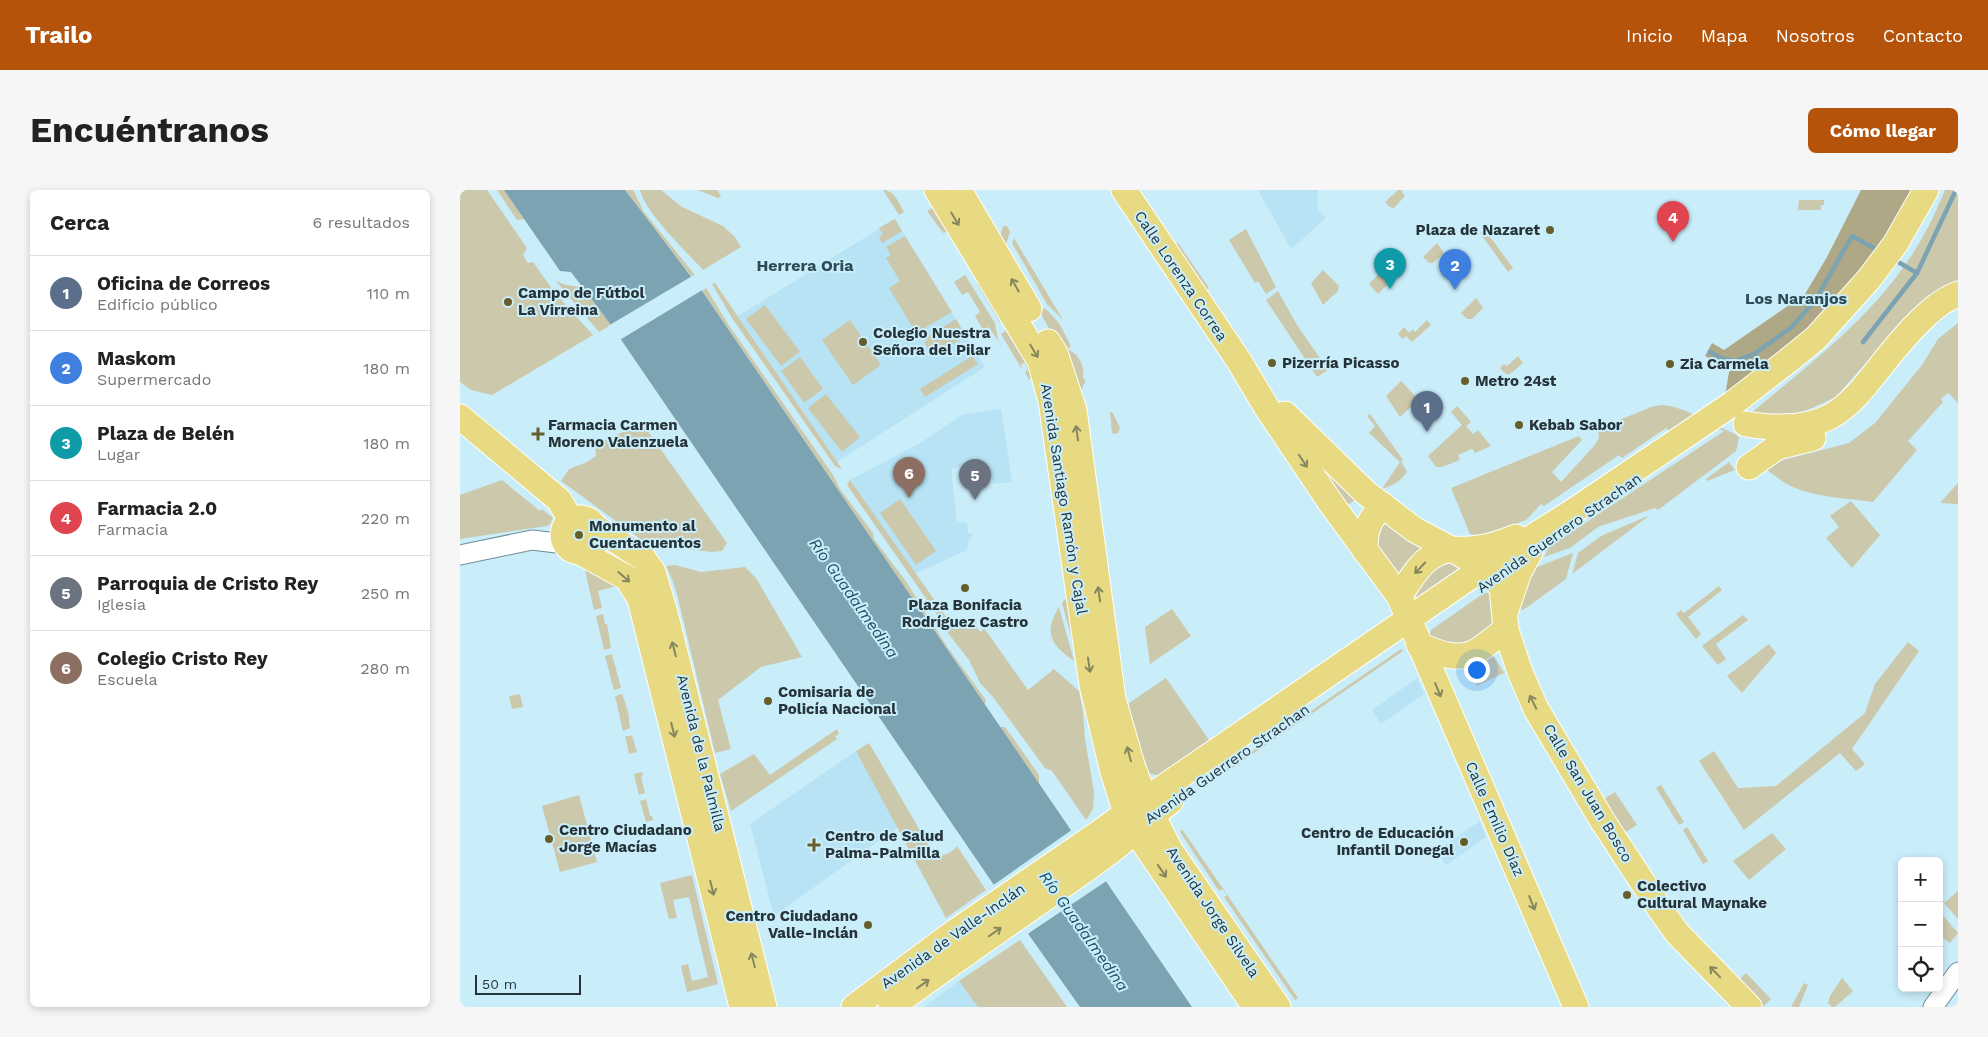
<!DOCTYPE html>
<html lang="es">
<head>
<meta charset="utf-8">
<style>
	body { margin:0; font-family:"Work Sans",sans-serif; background:#f6f6f6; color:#222 }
	.controls { position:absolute; right:15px; bottom:15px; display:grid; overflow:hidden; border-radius:8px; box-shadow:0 2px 8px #0003 }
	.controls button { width:45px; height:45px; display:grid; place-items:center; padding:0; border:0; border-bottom:1px solid #e0e0e0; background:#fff; color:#222; font:25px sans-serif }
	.scale { position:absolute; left:15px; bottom:12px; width:106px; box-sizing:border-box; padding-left:5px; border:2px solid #263439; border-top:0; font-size:14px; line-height:18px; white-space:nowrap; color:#263439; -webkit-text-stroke:4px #caedfa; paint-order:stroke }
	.you { position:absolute; left:1016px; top:479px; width:18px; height:18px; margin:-12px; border:4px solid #fff; border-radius:50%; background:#1a73e8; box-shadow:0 0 0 8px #1a73e833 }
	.badge { display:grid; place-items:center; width:32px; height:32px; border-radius:50%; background:#b45309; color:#fff; font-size:16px; font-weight:700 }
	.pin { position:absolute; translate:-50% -41px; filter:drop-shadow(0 1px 2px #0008) }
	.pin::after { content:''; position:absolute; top:26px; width:18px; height:15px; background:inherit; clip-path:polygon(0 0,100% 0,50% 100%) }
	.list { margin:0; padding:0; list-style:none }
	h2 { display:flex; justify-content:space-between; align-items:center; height:65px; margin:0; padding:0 20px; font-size:21px }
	h2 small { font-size:16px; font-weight:400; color:#767676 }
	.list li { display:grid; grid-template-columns:32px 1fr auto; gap:15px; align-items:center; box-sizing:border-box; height:75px; padding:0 20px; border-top:1px solid #e0e0e0 }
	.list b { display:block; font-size:19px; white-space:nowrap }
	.list p { margin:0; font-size:16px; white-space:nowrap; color:#767676 }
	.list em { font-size:16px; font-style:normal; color:#767676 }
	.icon { flex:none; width:28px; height:28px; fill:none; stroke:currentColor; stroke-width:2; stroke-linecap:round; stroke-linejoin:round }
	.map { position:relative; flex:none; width:1498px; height:817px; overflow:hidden; border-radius:8px }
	header { display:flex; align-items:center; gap:30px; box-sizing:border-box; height:70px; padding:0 25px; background:#b45309; color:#fff }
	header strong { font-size:24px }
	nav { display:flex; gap:28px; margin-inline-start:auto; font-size:18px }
	.intro { display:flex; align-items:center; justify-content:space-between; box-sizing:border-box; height:120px; padding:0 30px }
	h1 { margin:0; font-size:35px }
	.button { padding:12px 22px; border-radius:8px; background:#b45309; color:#fff; font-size:18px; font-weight:700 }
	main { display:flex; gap:30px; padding:0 30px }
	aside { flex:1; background:#fff; border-radius:8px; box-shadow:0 2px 8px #0003 }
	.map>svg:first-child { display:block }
	.built { fill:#b7e3f4 }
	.green { fill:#ccc8ac }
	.forest { fill:#aea886 }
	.water { fill:#7ba3b2 }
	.pier { fill:#caedfa }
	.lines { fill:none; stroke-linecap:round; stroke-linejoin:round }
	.stream { stroke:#7ba3b2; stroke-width:4.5 }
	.minor-casing { stroke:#6e8e9a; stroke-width:21 }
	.major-casing { stroke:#fff; stroke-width:27 }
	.minor { stroke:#fff; stroke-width:19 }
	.major { stroke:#e7da82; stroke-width:25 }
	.oneway { stroke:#86875e }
	.poi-dot { fill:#665d2a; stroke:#caedfa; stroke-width:2 }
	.labels { text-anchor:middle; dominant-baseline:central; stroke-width:4; stroke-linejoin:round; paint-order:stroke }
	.poi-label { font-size:15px; font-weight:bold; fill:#263439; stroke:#caedfa; text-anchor:start }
	.street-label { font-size:15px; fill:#263439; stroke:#caedfa }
	.neighbourhood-label { font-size:16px; font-weight:bold; fill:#2d4c57; stroke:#caedfa }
	.water-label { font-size:16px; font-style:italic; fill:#1b5263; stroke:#caedfa }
</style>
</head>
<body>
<header>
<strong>Trailo</strong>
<nav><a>Inicio</a><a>Mapa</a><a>Nosotros</a><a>Contacto</a></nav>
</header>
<div class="intro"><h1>Encuéntranos</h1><a class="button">Cómo llegar</a></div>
<main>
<aside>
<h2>Cerca<small>6 resultados</small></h2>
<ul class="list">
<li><span class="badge" style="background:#5c6f8a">1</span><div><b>Oficina de Correos</b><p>Edificio público</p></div><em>110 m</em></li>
<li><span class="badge" style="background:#3f7fe0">2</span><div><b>Maskom</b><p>Supermercado</p></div><em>180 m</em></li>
<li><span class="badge" style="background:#0f9aa8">3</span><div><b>Plaza de Belén</b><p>Lugar</p></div><em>180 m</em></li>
<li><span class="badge" style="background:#e0444e">4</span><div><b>Farmacia 2.0</b><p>Farmacia</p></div><em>220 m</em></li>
<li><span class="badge" style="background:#6b7280">5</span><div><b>Parroquia de Cristo Rey</b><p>Iglesia</p></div><em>250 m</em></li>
<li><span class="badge" style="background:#8d6e63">6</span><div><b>Colegio Cristo Rey</b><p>Escuela</p></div><em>280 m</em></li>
</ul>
</aside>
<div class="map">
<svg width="1498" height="817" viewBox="0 0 1498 817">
	<rect width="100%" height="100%" fill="#caedfa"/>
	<g class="built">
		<polygon points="798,0 858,0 857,19 866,28 831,59"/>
		<polygon points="435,29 525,177 377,272 278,126"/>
		<polygon points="541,219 552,292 533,294 529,278 523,279 515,268 505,270 501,277 491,279 497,333 507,332 508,343 512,343 512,348 509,349 507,360 455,384 390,290 460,253 502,225"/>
		<polygon points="957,488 964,504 921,534 912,520"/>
		<polygon points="396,561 438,637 314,726 290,634"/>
		<polygon points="1020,631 1026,647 986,675 976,661"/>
		<polygon points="499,791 518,817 464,817"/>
	</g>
	<g class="green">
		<polygon points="0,0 27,0 67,58 63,65 68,73 73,72 95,103 133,145 32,205 11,200 0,192"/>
		<polygon points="37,0 44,0 64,29 57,30"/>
		<polygon points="165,0 173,0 184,22 235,85 232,87 184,27"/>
		<path d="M180,0H201L222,17L263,36L275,47L281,57L243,80C227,62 185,23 180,0Z"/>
		<polygon points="238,0 257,0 261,6 258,8"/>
		<path d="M423,0C434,0 439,13 444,22L439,25Z"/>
		<polygon points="938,0 941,0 945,6 934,18 930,17 925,12"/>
		<path d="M1485,0H1498V90L1469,105L1452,120L1376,207L1350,219L1328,226L1291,223C1352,172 1417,124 1458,55C1469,37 1477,19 1485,0Z"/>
		<polygon points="1339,10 1364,10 1364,15 1361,15 1361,20 1338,20"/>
		<polygon points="472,18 487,42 483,43 467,21"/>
		<polygon points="435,29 442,41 422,53 419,47 423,44 419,38"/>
		<polygon points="543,36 547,36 550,42 546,54 551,64 546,67 540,47"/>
		<polygon points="786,39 816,97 806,104 798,91 795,93 769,50"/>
		<polygon points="1025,40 1053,78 1048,82 1020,43"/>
		<polygon points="445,46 492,122 456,143 429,98 440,91 426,68 431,65 426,57"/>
		<polygon points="554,48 603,130 587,114 552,53"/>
		<polygon points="718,53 749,98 745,101 715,54"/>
		<polygon points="977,53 984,63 973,73 969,73 963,67"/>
		<polygon points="863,80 879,96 878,101 863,115 851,93"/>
		<polygon points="922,81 931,91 918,104 909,94"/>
		<polygon points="505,85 535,133 538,150 542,157 529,137 523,140 515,126 520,122 508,102 502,105 494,92"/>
		<polygon points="96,91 106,95 122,97 151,135 139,142"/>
		<polygon points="523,91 576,186 569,190 565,182 568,180 565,173 561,174 562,177 561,178 541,144 546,141 545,139 548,137 544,131 540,132 517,94"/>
		<polygon points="255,93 382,279 375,276 272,128 252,94"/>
		<polygon points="246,98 270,137 373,285 380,299 413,343 414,349 445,390 488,458 526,510 525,515 242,101"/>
		<polygon points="818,101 837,135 868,180 857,187 806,110"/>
		<polygon points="1016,108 1023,118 1012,129 1007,129 1001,123"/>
		<polygon points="305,115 340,162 321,176 286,129"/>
		<path d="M585,118L599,133L611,156L608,159C610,161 613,162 615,164C621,169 625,181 623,188L626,190L619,204L604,165L580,122Z"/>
		<polygon points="496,129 506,146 475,165 472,165 464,152 467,151 465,148"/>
		<polygon points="390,130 421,175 393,195 362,150"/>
		<polygon points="967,130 971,135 952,152 946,146 943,149 938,144 944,137 949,143 953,139 955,142"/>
		<path d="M1498,133V213L1488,203L1481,209L1483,212L1448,251L1457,260L1413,312C1386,308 1359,308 1333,297C1323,293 1313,284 1304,278L1323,270L1389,253L1415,233L1462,175L1478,149Z"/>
		<polygon points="512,166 518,174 465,207 460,199"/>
		<polygon points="1058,166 1063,173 1050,184 1046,184 1040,178 1044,174 1047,176"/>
		<polygon points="340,167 363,199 344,213 321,181"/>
		<polygon points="941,191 956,207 956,212 940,227 926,206"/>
		<polygon points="366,204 400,247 382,262 348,218"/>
		<polygon points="1201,215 1211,216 1226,221 1277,245 1279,248 1276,261 1198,320 1195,318 1138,337 1110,358 1084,367 1089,357 1264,241 1237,230 1209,241 1206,238 1162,268 1159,265 1084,316 1081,314 1066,330 1019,348 1010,344 991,298 1119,246 1122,250 1092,282 1101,292 1134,256 1139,248 1138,239 1191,217"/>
		<polygon points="997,216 1011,232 1006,236 1013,244 1018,240 1031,256 1015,263 1012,259 998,265 1000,270 982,277 976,277 968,266 1002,235 991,222"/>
		<polygon points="650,222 653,223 660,238 658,243 653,244 652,242"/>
		<path d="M910,224L943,270L941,272L947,281C942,291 932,296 922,299L940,272L909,243L915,236L907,226Z"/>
		<polygon points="182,233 267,353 262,361 251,362 186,353 101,291 109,279 127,272 136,266 135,255"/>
		<polygon points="843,259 896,309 882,319"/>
		<polygon points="1269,272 1275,280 1247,291 1246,289"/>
		<polygon points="42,290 80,321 82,319 93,328 90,334 87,336 0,349 0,305"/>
		<polygon points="390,290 492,435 497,432 516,431 517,438 521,442 524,438 568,500 594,479 619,501 623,522 625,549 634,602 633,619 626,630 592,581 585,578 533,507 520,493 509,470 484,438 474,420 387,295"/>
		<polygon points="1498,293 1498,314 1480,313"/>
		<polygon points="440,309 476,361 456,375 420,323"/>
		<polygon points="1391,311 1420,345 1392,378 1366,348 1379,337 1370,326"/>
		<polygon points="1190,325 1112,384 1118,363 1141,346"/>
		<polygon points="919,326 964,358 939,388 916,360"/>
		<circle cx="119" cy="345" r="9"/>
		<polygon points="1113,363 1106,389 1066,418 1062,420 1059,417 1072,379"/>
		<path d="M991,371L1006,377L957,409L955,406C959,383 972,379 991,371Z"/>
		<polygon points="215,375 241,382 285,377 296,388 342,467 301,477 258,510 271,559 255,563 217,404 212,389 206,376"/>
		<polygon points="125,380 157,396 138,401 142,418 134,420"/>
		<polygon points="1259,396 1262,400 1228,427 1241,444 1236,449 1216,424 1221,420 1224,423"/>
		<polygon points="1024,403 1032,403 1036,421 1030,437 1023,446 994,458 969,446 971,440"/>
		<polygon points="609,405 619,475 602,413"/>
		<path d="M599,417L614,471C591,455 583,443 599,417Z"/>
		<polygon points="712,419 731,446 690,474 685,437"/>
		<polygon points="143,424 145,434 147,434 151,458 144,460 136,426"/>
		<polygon points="1283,425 1288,430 1256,454 1266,469 1258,475 1242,456"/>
		<polygon points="1448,452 1459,461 1392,559 1405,574 1396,581 1380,563 1284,640 1239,571 1254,561 1278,598 1316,596 1405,523 1415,494"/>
		<polygon points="1309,454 1316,463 1282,503 1267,486"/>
		<polygon points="941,459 943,461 746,596 745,594"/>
		<polygon points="152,464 161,498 154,500 145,466"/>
		<polygon points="1034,466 1044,483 1017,496 1008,479"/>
		<polygon points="706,488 749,550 703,585 695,585 686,582 674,551 669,513"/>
		<polygon points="60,504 63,517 52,519 49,506"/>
		<polygon points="162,504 168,521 170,538 163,541 155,506"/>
		<polygon points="540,537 545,537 579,585 579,595"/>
		<polygon points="377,539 379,544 375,546 377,549 271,621 260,584 294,564 310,585"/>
		<polygon points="170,546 172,545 177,562 169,564 165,546"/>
		<polygon points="409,553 472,661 481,666 491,662 497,656 526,700 486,728 396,561"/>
		<polygon points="182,582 183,586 181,587 185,603 179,605 174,584"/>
		<polygon points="1201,595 1224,632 1219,635 1196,598"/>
		<polygon points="1155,602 1177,635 1164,643 1144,609"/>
		<polygon points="119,605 137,672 100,682 82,616"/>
		<polygon points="186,609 190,626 192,626 193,630 186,632 180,611"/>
		<polygon points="1227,637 1248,671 1243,674 1223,640"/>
		<polygon points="722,639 838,808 835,810 764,707 767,705 762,699 759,701 720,642"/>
		<polygon points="1312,643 1326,659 1289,690 1273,671"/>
		<polygon points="232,685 258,794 227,802 221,776 228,774 232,791 248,787 229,707 213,710 217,728 209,729 200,693"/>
		<polygon points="1498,701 1498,729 1484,713"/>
		<polygon points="1479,721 1498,743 1490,753 1479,745"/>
		<polygon points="560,750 607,817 518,817 499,791"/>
		<polygon points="1286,783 1311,809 1304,816 1279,790"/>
		<polygon points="1382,788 1393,801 1375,817 1372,817 1368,813 1370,806"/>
		<polygon points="1344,793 1348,795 1339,817 1331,817"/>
	</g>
	<polygon class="forest" points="1401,0 1460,0 1365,130 1265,206 1269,182 1272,180 1245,166 1252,153 1264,160 1345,104 1367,67"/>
	<polygon class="water" points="44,0 165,0 242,101 732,817 620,817 549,717 151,135 111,82 100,81"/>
	<g class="pier">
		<polygon points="234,85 244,99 158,151 148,136"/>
		<polygon points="613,639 648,690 566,745 532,696"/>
	</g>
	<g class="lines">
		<g class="stream">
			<polyline points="1433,69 1457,83"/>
			<polyline points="1403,152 1457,83 1496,0"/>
			<polyline points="1250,162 1261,168 1275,171 1294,164 1332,137 1356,109 1392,46 1419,61"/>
		</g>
		<g class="minor-casing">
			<g id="minor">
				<polyline points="0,365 72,350 105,354"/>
				<polyline points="1473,817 1498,782"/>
			</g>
		</g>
		<g class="major-casing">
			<g id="major">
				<polyline points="477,0 580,171 591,211 632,495 653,582 666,623 675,640 795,817"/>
				<polyline points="499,0 569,119"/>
				<polyline points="664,0 779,171 807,218 870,312 939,406 1116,817"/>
				<polyline points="588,152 595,163 614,220 653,509 672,575 685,610 710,660 818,817"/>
				<polyline points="825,224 906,303 955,340 1006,367 1023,378 1042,397 1046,440 1060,482 1076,519 1142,630 1200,719 1217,743 1289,817"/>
				<polyline points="0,227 99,310 111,330"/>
				<path d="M1286,234C1390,251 1394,199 1455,136C1468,123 1480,111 1498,104"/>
				<polyline points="1289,277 1317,257 1353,248"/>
				<circle cx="120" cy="345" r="17"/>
				<polyline points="135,337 183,368 193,382 205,423 304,817"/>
				<path d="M905,361C905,339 908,331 923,315"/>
				<polyline points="122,363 167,388 180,409 282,817"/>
				<path d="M939,406C949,393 957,376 971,367C986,357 995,360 1011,359C1028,358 1042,353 1056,347"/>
				<polyline points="1046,420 1059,382 1070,362"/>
				<path d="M959,455C977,463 999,472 1017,461C1027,455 1036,446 1046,440"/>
				<polyline points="394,817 489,746 636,645 685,610 1023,378 1109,324 1272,214 1329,170 1356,148 1409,89 1436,53 1466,0"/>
				<path d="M431,817C502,765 575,716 647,664C669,648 689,627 711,611"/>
			</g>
		</g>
		<use href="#minor" class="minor"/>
		<use href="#major" class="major"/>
	</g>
	<defs><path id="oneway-shaft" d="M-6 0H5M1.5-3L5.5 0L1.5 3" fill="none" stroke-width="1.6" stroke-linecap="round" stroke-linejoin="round" transform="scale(1.25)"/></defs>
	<g class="oneway">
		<use href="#oneway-shaft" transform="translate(495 29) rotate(59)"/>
		<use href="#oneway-shaft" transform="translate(555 95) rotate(-120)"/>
		<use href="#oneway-shaft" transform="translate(574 161) rotate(59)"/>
		<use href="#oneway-shaft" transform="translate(617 243) rotate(-98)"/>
		<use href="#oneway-shaft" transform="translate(843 271) rotate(56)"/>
		<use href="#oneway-shaft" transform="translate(960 378) rotate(133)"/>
		<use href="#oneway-shaft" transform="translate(164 387) rotate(41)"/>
		<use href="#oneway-shaft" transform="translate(639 404) rotate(-98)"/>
		<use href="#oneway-shaft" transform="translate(214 459) rotate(-104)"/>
		<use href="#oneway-shaft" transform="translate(629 475) rotate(82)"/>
		<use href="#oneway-shaft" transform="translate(978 500) rotate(67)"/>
		<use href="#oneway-shaft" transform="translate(1073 512) rotate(-116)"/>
		<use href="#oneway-shaft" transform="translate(213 540) rotate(76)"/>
		<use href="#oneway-shaft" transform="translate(669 564) rotate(-105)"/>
		<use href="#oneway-shaft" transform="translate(702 681) rotate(56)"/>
		<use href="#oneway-shaft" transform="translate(252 698) rotate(76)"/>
		<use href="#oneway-shaft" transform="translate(1072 713) rotate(68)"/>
		<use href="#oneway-shaft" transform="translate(535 742) rotate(-35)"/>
		<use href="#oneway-shaft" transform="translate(293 770) rotate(-104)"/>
		<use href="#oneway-shaft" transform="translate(1255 782) rotate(-134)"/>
		<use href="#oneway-shaft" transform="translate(463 794) rotate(-36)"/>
	</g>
	<g class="poi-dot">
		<circle cx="1090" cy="40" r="5"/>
		<circle cx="48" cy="112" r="5"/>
		<circle cx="403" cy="152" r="5"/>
		<circle cx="812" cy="173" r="5"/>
		<circle cx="1210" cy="174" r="5"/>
		<circle cx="1005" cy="191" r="5"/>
		<circle cx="1059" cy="235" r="5"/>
		<path d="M75.5 236.5h5v5h5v5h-5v5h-5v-5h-5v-5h5z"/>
		<circle cx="119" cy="345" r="5"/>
		<circle cx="505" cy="398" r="5"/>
		<circle cx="308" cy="511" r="5"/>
		<circle cx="89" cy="649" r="5"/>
		<circle cx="1004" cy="652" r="5"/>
		<path d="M351.5 647.5h5v5h5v5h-5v5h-5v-5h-5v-5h5z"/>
		<circle cx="1167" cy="705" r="5"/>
		<circle cx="408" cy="735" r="5"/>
	</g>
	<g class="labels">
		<g class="poi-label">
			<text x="1080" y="40" text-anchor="end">Plaza de Nazaret</text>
			<text x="58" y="103">Campo de Fútbol<tspan x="58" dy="17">La Virreina</tspan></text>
			<text x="413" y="143">Colegio Nuestra<tspan x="413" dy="17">Señora del Pilar</tspan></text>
			<text x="822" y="173">Pizerría Picasso</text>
			<text x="1220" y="174">Zia Carmela</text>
			<text x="1015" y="191">Metro 24st</text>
			<text x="88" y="235">Farmacia Carmen<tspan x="88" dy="17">Moreno Valenzuela</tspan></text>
			<text x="1069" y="235">Kebab Sabor</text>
			<text x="129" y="336">Monumento al<tspan x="129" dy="17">Cuentacuentos</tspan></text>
			<text x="505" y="415" text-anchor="middle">Plaza Bonifacia<tspan x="505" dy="17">Rodríguez Castro</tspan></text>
			<text x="318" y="502">Comisaria de<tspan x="318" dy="17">Policía Nacional</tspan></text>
			<text x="99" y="640">Centro Ciudadano<tspan x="99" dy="17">Jorge Macías</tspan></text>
			<text x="994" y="643" text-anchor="end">Centro de Educación<tspan x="994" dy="17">Infantil Donegal</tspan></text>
			<text x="365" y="646">Centro de Salud<tspan x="365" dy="17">Palma-Palmilla</tspan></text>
			<text x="1177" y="696">Colectivo<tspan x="1177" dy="17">Cultural Maynake</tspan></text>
			<text x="398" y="726" text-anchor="end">Centro Ciudadano<tspan x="398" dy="17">Valle-Inclán</tspan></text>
		</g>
		<g class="street-label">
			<text transform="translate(721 86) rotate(56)">Calle Lorenza Correa</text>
			<text transform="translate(604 309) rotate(81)">Avenida Santiago Ramón y Cajal</text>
			<text transform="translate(1099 343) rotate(-35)">Avenida Guerrero Strachan</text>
			<text transform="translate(241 563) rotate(76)">Avenida de la Palmilla</text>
			<text transform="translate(767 574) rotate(-35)">Avenida Guerrero Strachan</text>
			<text transform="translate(1128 603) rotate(59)">Calle San Juan Bosco</text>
			<text transform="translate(1035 629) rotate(66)">Calle Emilio Díaz</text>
			<text transform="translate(753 722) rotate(56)">Avenida Jorge Silvela</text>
			<text transform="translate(493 746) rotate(-35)">Avenida de Valle-Inclán</text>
		</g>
		<g class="neighbourhood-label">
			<text x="345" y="75">Herrera Oria</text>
			<text x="1336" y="108">Los Naranjos</text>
		</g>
		<g class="water-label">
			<text transform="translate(394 408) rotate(55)">Río Guadalmedina</text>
			<text transform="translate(624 741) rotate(55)">Río Guadalmedina</text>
		</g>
	</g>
</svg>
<div class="controls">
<button>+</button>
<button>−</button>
<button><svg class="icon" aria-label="locate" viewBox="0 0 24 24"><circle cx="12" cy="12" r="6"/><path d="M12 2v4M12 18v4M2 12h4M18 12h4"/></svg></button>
</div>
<div class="scale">50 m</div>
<div class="you"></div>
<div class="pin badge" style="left:967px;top:242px;background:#5c6f8a">1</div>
<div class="pin badge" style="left:995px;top:100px;background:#3f7fe0">2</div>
<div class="pin badge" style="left:930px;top:99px;background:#0f9aa8">3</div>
<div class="pin badge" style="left:1213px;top:52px;background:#e0444e">4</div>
<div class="pin badge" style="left:515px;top:310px;background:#6b7280">5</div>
<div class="pin badge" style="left:449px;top:308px;background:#8d6e63">6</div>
</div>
</main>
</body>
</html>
